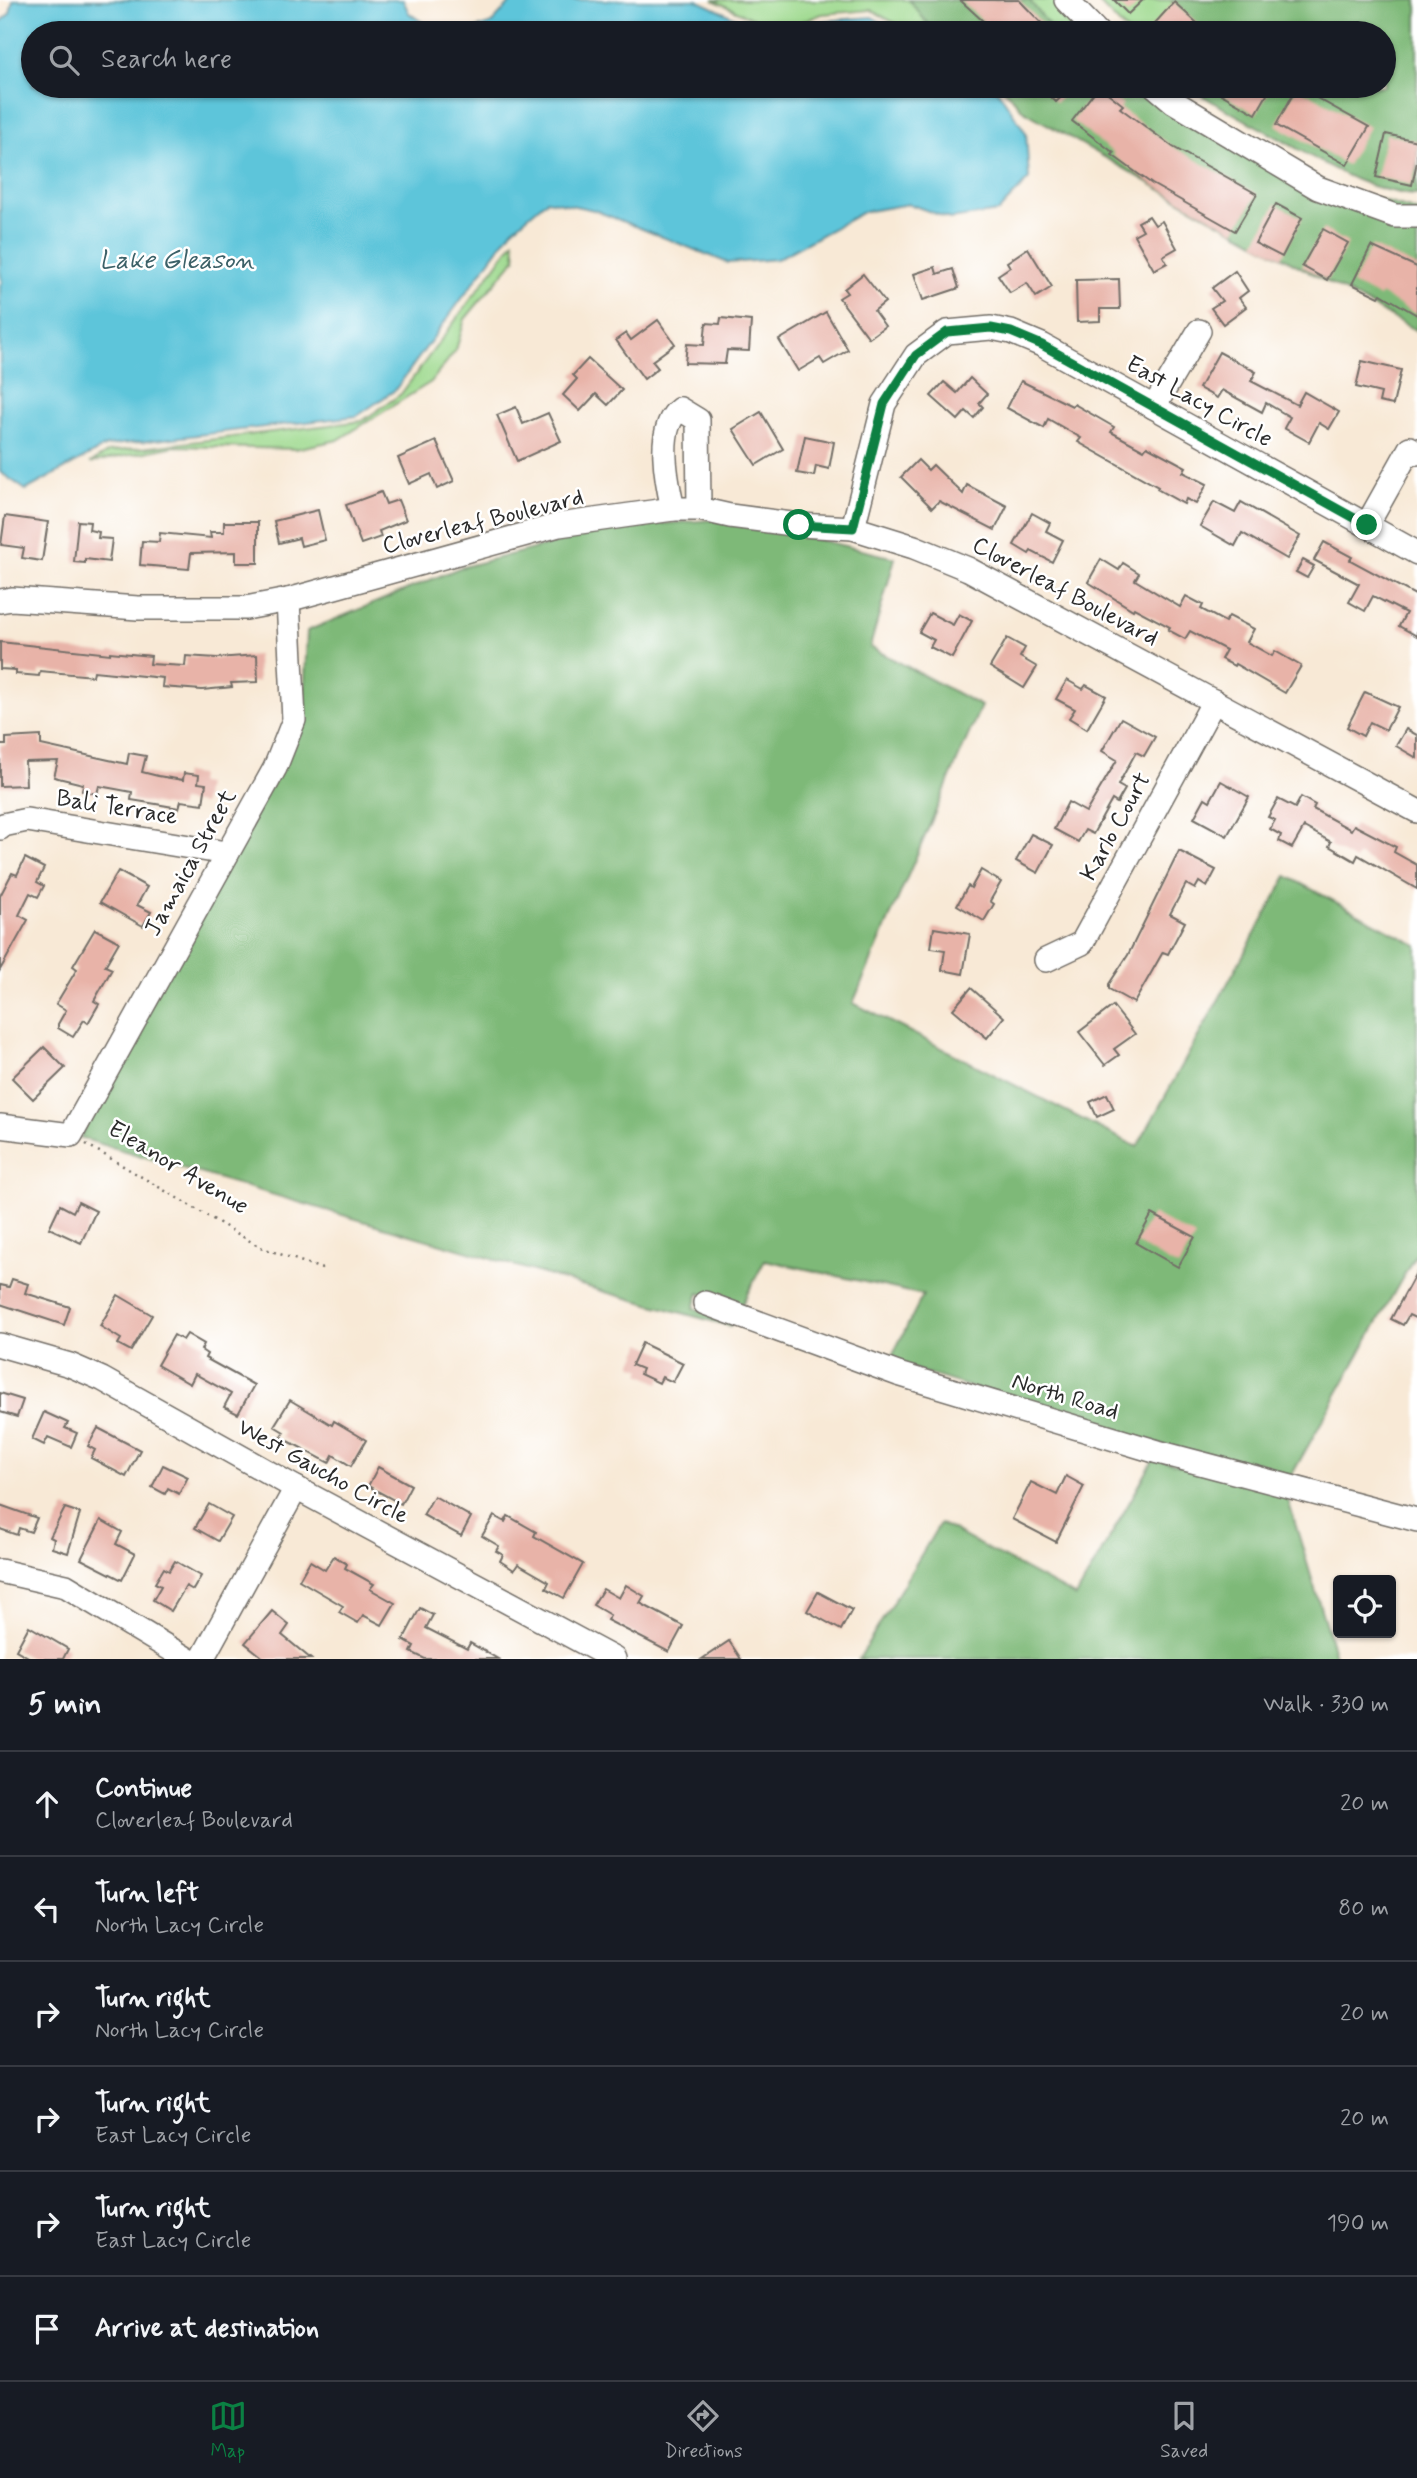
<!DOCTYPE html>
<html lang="en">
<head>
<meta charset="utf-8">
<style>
	body { margin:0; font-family:Mynerve,sans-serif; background:#20242c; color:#f1f3f6 }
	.controls { position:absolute; right:21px; bottom:21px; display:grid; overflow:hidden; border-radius:7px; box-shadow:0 2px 5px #0004 }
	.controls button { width:63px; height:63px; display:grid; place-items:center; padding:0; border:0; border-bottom:2px solid #363941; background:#171b24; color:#f1f3f6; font:35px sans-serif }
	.stop { position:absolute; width:21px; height:21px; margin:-16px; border:5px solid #0b8043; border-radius:50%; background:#fff }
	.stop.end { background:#0b8043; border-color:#fff; box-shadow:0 2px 7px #0008 }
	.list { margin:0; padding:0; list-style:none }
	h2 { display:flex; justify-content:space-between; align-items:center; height:91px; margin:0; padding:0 28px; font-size:30px }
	h2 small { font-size:23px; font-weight:400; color:#9ea1a6 }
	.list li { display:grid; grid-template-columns:46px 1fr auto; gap:21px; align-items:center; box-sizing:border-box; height:105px; padding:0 28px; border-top:2px solid #363941 }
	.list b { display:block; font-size:26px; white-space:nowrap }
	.list p { margin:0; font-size:23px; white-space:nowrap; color:#9ea1a6 }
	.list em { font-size:23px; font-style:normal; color:#9ea1a6 }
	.icon { flex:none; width:38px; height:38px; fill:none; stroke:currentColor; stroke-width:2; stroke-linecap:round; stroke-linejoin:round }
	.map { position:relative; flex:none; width:1417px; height:1659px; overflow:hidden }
	.search { position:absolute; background:#171b24; box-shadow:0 2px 5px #0004; left:21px; right:21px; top:21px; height:77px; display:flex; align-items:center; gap:18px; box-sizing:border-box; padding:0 24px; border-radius:38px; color:#9ea1a6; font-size:26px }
	.sheet { height:721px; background:#171b24 }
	nav { display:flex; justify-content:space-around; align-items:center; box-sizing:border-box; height:98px; border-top:2px solid #363941; background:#171b24; font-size:19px; color:#9ea1a6 }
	nav a { display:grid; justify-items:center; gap:4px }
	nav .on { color:#0b8043 }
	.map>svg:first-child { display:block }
	.green { fill:#9dd98d; stroke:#64825c; stroke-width:2 }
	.forest { fill:#7eb978; stroke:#547252; stroke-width:2 }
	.water { fill:#5dc5da; stroke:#447882; stroke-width:2 }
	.building { fill:#e8b3a8 }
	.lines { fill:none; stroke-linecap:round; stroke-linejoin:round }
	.minor-casing { stroke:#736e67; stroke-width:26 }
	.path { stroke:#736e67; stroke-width:2.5; stroke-dasharray:2 5; stroke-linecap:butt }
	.minor { stroke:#fff; stroke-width:23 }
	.route { stroke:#0b8043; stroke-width:9 }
	.labels { text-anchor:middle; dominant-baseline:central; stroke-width:5; stroke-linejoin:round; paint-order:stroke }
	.street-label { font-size:24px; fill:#2b2b2b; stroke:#fff }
	.water-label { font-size:26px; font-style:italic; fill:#3c6168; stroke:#fff }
</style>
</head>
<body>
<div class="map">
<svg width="1417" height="1659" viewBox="0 0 1417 1659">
	<rect width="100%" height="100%" fill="#fff"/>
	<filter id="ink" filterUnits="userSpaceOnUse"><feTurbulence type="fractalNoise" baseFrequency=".0143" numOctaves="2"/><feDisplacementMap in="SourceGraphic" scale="14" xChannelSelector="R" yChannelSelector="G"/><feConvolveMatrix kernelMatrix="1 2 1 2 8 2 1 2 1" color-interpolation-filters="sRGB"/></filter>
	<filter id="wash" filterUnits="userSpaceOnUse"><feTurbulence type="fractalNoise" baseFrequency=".00686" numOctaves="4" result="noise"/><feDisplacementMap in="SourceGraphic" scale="28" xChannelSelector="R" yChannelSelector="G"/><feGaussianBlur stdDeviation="1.57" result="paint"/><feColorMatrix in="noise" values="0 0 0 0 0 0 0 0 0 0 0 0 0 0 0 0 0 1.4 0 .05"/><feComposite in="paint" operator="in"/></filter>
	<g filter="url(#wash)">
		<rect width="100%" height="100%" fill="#f8e9d6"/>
		<g class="green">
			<polygon points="713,0 909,0 935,33 913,33 871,10 822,14 779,31"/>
			<polygon points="1029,0 1075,0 1105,33 1055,33"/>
			<polygon points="1096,0 1173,0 1168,33 1128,33"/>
			<polygon points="514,241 516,258 465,319 456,350 431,382 338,440 295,449 175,446 90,463 109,452 362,421 401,394"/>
		</g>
		<g class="forest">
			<polygon points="909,0 1029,0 1055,33 935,33"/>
			<path d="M1173,0H1417V195C1363,192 1319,160 1273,135C1244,119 1215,105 1188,86H1384V33H1168Z"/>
			<polygon points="1001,86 1161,86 1329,185 1417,211 1417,331 1195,209 1024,111"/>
			<polygon points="712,520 774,529 895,558 870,647 981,706 853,1003 1137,1147 1287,876 1417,945 1417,1252 1290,1478 1160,1445 889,1362 923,1295 765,1260 740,1308 699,1293 694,1308 732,1322 730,1326 605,1292 80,1138 304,703 307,631 459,568 618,527"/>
			<polygon points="1154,1459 1286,1493 1336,1659 859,1659 940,1523 1076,1597"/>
		</g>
		<g class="water">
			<polygon points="13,0 403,0 409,13 438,33 33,33 33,86 988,86 999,92 1026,133 1029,179 998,212 950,219 909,204 863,212 777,259 728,263 594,210 547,200 512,230 395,390 357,416 106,446 26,490 0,472 0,285 2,282 0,271 0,23 10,13"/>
			<polygon points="513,0 697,0 768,33 463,33 492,23"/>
			<polygon points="872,17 900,33 792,33 823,21"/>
		</g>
		<g id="blocks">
			<g class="building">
				<polygon points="960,0 1019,0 1051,33 996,33"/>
				<polygon points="1114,0 1143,0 1128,14"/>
				<polygon points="1174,2 1208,33 1146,33"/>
				<polygon points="1040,86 1073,86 1056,102"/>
				<polygon points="1099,86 1123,105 1120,108 1173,147 1257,194 1235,231 1152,184 1112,155 1114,153 1072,121"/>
				<polygon points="1207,86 1272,86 1256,114"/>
				<polygon points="1297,87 1369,127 1347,165 1276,125"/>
				<polygon points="1386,134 1417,141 1417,162 1412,185 1376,177"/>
				<polygon points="1276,204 1302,218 1282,257 1255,243"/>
				<polygon points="1149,216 1155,225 1162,221 1177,248 1163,256 1167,263 1154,270 1134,235 1143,230 1138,222"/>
				<polygon points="1323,229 1348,243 1327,280 1302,266"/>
				<polygon points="1371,246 1417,267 1417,315 1381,294 1379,297 1352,284"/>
				<polygon points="1028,248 1052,287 1036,297 1027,283 1010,293 998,275 1010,267 1007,262"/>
				<polygon points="935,267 937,274 953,269 959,288 923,300 914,274"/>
				<polygon points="1235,271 1248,291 1239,298 1246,307 1223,324 1211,308 1222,301 1212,288"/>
				<polygon points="863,274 885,302 874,311 885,326 869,338 839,298 847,293 844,289"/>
				<polygon points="1119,279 1120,309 1100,309 1100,321 1077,322 1076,280"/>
				<polygon points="826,312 848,350 824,364 820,358 798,371 779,340"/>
				<polygon points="721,318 751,321 749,351 727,350 725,364 685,363 687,344 704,345 706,323 720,324"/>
				<polygon points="658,320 675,344 652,361 658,368 644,379 616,340 626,333 631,340"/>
				<polygon points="1219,352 1256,372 1251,381 1297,405 1304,392 1339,412 1329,429 1319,423 1309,442 1284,428 1290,417 1266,403 1262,412 1222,390 1217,398 1199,388"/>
				<polygon points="588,359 622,390 608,405 596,394 580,411 563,395 577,379 573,375"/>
				<polygon points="1362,361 1401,370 1393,405 1379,402 1381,393 1356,387"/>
				<polygon points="970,378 987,394 979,403 983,407 974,418 966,411 958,420 931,396 944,382 957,393"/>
				<polygon points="1021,381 1072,406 1074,404 1114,427 1111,432 1144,450 1147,446 1186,467 1183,472 1207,484 1196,504 1186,499 1184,504 1157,489 1158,487 1078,442 1081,438 1048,419 1044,428 1007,408"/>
				<polygon points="516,407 523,424 548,413 561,441 517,461 497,415"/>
				<polygon points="761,412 783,449 756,465 733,429"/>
				<polygon points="805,436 834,442 829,469 816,466 814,476 797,473"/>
				<polygon points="436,441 454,481 437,489 431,474 409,484 398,458"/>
				<polygon points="918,460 928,470 933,465 963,494 967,485 1007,506 995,530 939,501 932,508 901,477"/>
				<polygon points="381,492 386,504 398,500 406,520 379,531 381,537 361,544 346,505"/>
				<polygon points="1214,502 1235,513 1241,502 1300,536 1287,559 1242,533 1235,546 1200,526"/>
				<polygon points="318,510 325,540 301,546 299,538 279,543 274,521"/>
				<polygon points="1032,513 1050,523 1046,531 1063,540 1052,562 1031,551 1029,554 1014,545"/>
				<polygon points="5,516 48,522 42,561 22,558 24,548 1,545"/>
				<polygon points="78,521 90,522 89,530 99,532 98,538 112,539 109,562 85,559 85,563 74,562"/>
				<polygon points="224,522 258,522 258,563 236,563 236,552 191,553 189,569 140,565 142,541 159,542 160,533 211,538 210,532 224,532"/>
				<polygon points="1324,542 1352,557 1350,560 1415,595 1417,592 1417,636 1399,626 1406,613 1373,596 1365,611 1349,602 1359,584 1314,560"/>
				<polygon points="1101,559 1119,570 1123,563 1139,573 1135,580 1180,607 1186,596 1203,605 1201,609 1225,622 1229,616 1254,629 1247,642 1272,656 1275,651 1301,666 1285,693 1235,664 1234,666 1221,659 1226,650 1190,631 1185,639 1168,630 1170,627 1134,608 1133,610 1088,582"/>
				<polygon points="1303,560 1314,566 1307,578 1296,572"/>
				<polygon points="930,613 953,625 959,614 972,621 952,658 930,647 934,640 919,632"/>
				<polygon points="1007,638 1025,648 1020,657 1037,667 1024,688 990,667"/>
				<polygon points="0,642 110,654 110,652 151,656 150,664 185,666 186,656 217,658 257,655 258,682 231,683 232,687 202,690 162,687 163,678 94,671 93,676 40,671 39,676 16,674 16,670 0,669"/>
				<polygon points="1067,680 1083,689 1086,685 1106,696 1087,729 1069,718 1075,709 1056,699"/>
				<polygon points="1365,692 1398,707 1386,730 1370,722 1363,736 1347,727"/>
				<polygon points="1121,718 1155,737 1144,756 1136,752 1118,785 1125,789 1117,803 1112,800 1093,834 1085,830 1078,842 1054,829 1068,802 1086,812 1117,760 1102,751"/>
				<polygon points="1406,729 1417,735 1417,758 1396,746"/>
				<polygon points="41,736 41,745 127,764 129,753 146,756 142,772 158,776 183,780 184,773 199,775 198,783 206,784 203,804 181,801 179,808 156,804 131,800 132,792 99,786 97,794 82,791 83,784 54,777 58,761 25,762 26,785 0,786 0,745 6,745 6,738"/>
				<polygon points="1221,781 1249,797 1227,836 1194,818 1205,798 1210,801"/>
				<polygon points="1301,797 1315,805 1313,809 1351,830 1354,825 1396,847 1394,852 1417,865 1417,889 1358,855 1355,861 1329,846 1331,842 1304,827 1292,848 1279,841 1281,835 1270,829 1275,820 1268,817 1278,799 1295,808"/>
				<polygon points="1031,834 1053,845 1038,873 1016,861"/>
				<polygon points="1179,851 1216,870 1207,887 1199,882 1195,889 1186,884 1170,914 1185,922 1168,954 1163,952 1134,1003 1109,989 1109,984 1128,955"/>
				<polygon points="25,858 44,868 37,882 44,886 38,897 30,893 19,915 28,920 0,970 0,896 12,873 17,875"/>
				<polygon points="981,870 1001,882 990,901 994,904 984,921 957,905 968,886 971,888"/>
				<polygon points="118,871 147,887 137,905 151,912 143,926 100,902"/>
				<polygon points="934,928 970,934 963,974 942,970 945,950 931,948"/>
				<polygon points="95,929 119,942 105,966 112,969 94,1001 99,1004 88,1023 84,1020 73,1037 58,1028 58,1024 66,1010 56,1004 77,969 73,966"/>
				<polygon points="971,988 1004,1017 987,1038 953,1009"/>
				<polygon points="1113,1006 1135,1034 1114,1049 1119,1055 1105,1065 1079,1032"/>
				<polygon points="44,1047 65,1068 33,1099 12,1078"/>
				<polygon points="1107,1094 1114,1109 1097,1117 1090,1102"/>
				<polygon points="78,1202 96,1211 81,1243 49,1228 60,1205 73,1212"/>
				<polygon points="1152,1214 1195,1237 1178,1267 1136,1243"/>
				<polygon points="1417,1271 1417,1319 1409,1315 1403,1325 1391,1319"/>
				<polygon points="12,1279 28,1284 25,1293 70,1307 64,1325 0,1304 0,1285 9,1287"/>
				<polygon points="118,1295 152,1315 131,1351 118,1344 121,1339 100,1326"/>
				<polygon points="187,1334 204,1344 201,1350 207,1354 205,1358 254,1385 238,1414 224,1407 231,1394 195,1374 190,1384 157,1365 174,1335 183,1340"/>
				<polygon points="642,1343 683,1363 673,1382 662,1377 659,1383 640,1374 642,1369 632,1365"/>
				<polygon points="0,1393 23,1400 17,1417 0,1412"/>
				<polygon points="290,1400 332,1425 334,1421 366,1440 351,1466 333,1455 329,1463 281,1437 284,1432 274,1426"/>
				<polygon points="44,1412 68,1423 65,1428 77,1433 71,1447 48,1437 44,1445 32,1439"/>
				<polygon points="98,1428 140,1450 126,1477 91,1458 95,1450 88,1446"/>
				<polygon points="163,1465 188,1477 179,1494 168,1488 165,1494 152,1487"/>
				<polygon points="378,1467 411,1485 401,1504 368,1486"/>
				<polygon points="1066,1476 1084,1486 1056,1542 1012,1519 1031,1482 1057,1495"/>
				<polygon points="434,1496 471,1517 461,1536 423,1515"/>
				<polygon points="209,1504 232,1517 218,1541 195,1528"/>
				<polygon points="0,1505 37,1518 31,1532 19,1528 17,1535 0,1529"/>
				<polygon points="65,1508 80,1513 68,1553 52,1548 54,1539 50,1537"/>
				<polygon points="494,1516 505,1522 508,1516 536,1532 534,1536 583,1564 564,1598 546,1588 549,1582 518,1564 514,1570 500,1561 503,1555 496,1551 499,1546 482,1536"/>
				<polygon points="101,1520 122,1532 116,1544 135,1554 122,1580 81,1559"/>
				<polygon points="334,1556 347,1564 345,1568 374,1584 370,1589 395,1603 382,1625 363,1615 358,1623 339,1612 343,1606 299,1580 310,1561 325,1570"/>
				<polygon points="175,1561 201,1576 193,1590 186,1586 171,1611 153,1600 161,1586 155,1583 164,1568 169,1571"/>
				<polygon points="626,1585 644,1596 640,1603 683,1626 669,1652 607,1620 610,1615 593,1605 603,1589 619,1598"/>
				<polygon points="818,1592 852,1610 841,1630 807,1611"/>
				<polygon points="420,1608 433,1615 426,1628 467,1649 470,1643 498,1659 425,1659 411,1652 414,1646 403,1640"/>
				<polygon points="272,1611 289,1625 282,1635 311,1659 265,1659 245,1643"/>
				<polygon points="29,1626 68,1649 63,1659 32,1659 16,1650"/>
				<polygon points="729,1641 741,1659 702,1659"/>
			</g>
		</g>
	</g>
	<g filter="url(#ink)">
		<use href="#blocks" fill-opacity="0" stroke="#736e67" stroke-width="2"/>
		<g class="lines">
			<g class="minor-casing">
				<g id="minor">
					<polyline points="1066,0 1098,33"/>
					<polyline points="1155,86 1174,102 1318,188 1395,216 1417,216"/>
					<polyline points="1154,407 1199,331"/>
					<path d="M673,509C667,483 655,427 680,409L698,420L699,509"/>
					<polyline points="1367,525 1410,448 1417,453"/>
					<polyline points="853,528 884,404 916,355 947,332 991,328 1011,332 1042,345 1417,553"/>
					<polyline points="0,601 12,599 138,608 246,608 288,600 559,525 673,509 699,509 730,516 799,525 853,528 914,547 968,569 1417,811"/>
					<polyline points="0,828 3,825 27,820 226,853"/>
					<polyline points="1046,960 1082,943 1214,701"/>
					<polyline points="0,1126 71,1135 275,768 294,720 288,600"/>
					<polyline points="705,1303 898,1374 1158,1452 1417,1520"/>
					<polyline points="0,1345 70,1365 102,1379 296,1488 614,1659"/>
					<polyline points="0,1571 66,1586 187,1659"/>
					<polyline points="202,1659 296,1488"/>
				</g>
			</g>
			<polyline class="path" points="86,1144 260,1247 325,1270"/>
			<use href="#minor" class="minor"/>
		</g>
	</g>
	<g class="lines" filter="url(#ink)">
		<polyline class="route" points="799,525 853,528 884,404 916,355 947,332 991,328 1011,332 1042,345 1367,525"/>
	</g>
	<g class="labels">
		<g class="street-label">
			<text transform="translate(1199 402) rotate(29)">East Lacy Circle</text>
			<text transform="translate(483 522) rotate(-14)">Cloverleaf Boulevard</text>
			<text transform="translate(1065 592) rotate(28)">Cloverleaf Boulevard</text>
			<text transform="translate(117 808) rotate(9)">Bali Terrace</text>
			<text transform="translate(1116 827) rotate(-61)">Karlo Court</text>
			<text transform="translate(191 863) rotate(-61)">Jamaica Street</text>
			<text transform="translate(178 1168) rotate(31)">Eleanor Avenue</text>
			<text transform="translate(1065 1397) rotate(17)">North Road</text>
			<text transform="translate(323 1472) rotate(29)">West Gaucho Circle</text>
		</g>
		<g class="water-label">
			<text x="177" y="261">Lake Gleason</text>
		</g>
	</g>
</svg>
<div class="controls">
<button><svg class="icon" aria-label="locate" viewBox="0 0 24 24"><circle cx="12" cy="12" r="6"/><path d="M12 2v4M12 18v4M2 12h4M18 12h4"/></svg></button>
</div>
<div class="stop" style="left:799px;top:525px"></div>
<div class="stop end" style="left:1367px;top:525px"></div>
<div class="search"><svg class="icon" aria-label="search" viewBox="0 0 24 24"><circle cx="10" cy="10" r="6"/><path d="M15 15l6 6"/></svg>Search here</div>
</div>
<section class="sheet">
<h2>5 min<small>Walk · 330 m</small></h2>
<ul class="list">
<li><svg class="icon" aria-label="ahead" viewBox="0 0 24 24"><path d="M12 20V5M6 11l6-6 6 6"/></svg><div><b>Continue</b><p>Cloverleaf Boulevard</p></div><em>20 m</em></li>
<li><svg class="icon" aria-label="left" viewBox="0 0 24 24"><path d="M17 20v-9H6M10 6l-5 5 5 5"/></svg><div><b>Turn left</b><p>North Lacy Circle</p></div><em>80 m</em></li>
<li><svg class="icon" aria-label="right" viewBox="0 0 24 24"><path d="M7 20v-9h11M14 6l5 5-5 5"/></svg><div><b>Turn right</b><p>North Lacy Circle</p></div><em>20 m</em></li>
<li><svg class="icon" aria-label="right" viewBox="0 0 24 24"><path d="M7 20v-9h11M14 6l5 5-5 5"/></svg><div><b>Turn right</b><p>East Lacy Circle</p></div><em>20 m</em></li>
<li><svg class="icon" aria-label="right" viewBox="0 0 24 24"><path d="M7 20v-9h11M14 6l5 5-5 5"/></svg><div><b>Turn right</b><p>East Lacy Circle</p></div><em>190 m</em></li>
<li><svg class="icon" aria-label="arrive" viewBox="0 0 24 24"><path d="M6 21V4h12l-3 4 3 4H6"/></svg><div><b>Arrive at destination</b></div></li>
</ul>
</section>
<nav>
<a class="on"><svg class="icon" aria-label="map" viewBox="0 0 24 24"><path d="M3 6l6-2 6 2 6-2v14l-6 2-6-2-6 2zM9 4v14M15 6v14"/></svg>Map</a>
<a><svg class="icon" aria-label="directions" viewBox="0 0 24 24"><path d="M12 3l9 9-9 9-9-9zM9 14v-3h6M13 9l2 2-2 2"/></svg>Directions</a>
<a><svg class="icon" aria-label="saved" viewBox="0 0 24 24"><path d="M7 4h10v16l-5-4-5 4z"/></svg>Saved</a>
</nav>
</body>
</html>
